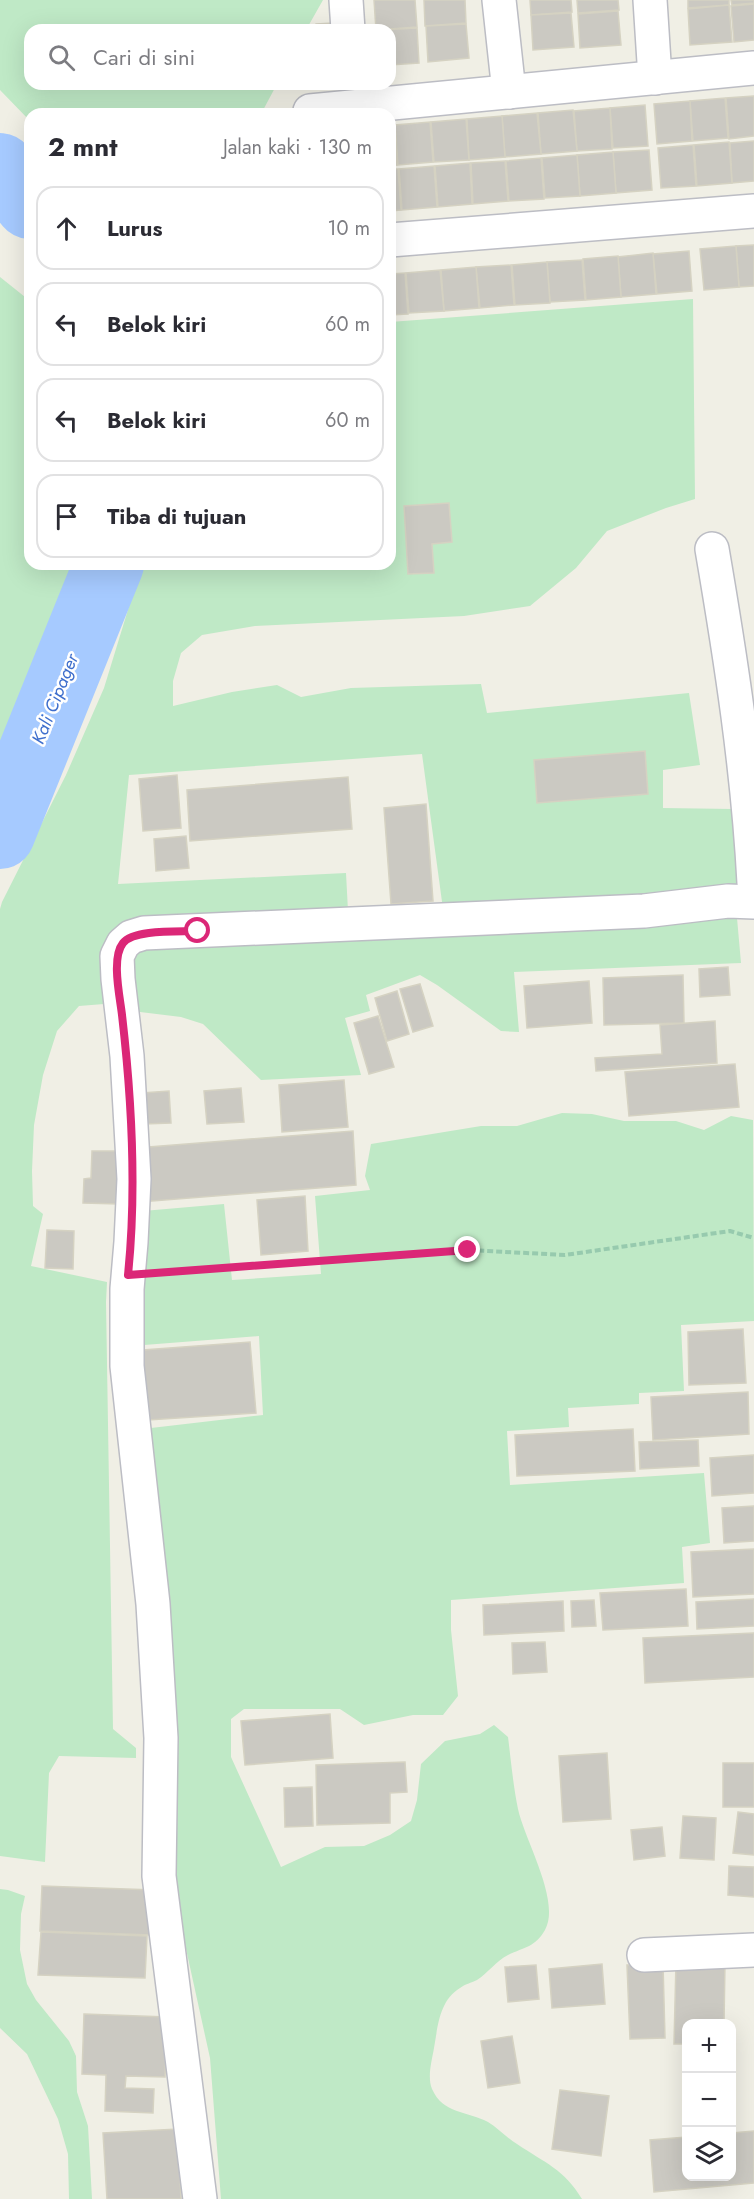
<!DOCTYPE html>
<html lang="id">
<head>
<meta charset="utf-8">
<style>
	body { margin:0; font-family:Jost,sans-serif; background:#f2f2f3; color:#2b2b33 }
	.controls { position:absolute; right:18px; bottom:18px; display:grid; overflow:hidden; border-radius:12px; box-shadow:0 6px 24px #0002 }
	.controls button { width:54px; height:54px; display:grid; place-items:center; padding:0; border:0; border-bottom:2px solid #e1e1e2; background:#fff; color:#2b2b33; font:30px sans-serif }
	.stop { position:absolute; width:18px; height:18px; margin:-14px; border:4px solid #db2777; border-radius:50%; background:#fff }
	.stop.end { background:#db2777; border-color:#fff; box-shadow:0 2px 6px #0008 }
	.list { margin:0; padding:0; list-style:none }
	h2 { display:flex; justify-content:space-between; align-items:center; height:78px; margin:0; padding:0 24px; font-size:26px }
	h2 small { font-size:20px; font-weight:400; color:#7c7c81 }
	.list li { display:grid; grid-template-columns:39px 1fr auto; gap:18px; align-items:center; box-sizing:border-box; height:84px; margin:0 12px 12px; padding:0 12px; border:2px solid #e1e1e2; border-radius:18px }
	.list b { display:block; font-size:22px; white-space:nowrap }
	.list em { font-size:20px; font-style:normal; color:#7c7c81 }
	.icon { flex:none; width:33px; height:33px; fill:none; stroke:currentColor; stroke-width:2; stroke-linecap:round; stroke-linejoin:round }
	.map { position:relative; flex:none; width:754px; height:2199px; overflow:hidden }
	.search { position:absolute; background:#fff; box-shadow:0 6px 24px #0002; left:24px; top:24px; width:372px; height:66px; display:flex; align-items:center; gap:15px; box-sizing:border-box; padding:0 21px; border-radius:18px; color:#7c7c81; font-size:22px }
	.panel { position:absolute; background:#fff; box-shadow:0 6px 24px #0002; left:24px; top:108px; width:372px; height:462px; border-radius:18px }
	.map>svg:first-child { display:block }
	.green { fill:#bfe9c6 }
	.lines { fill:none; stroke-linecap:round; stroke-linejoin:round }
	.river { stroke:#a6caff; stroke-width:70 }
	.building { fill:#cbc9c2; stroke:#d5d2c2; stroke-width:1.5 }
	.street-casing { stroke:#bcbdc4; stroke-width:36 }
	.path { stroke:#97caae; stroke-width:4; stroke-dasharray:6 3; stroke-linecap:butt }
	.street { stroke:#fff; stroke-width:33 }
	.route { stroke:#db2777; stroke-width:8 }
	.labels { text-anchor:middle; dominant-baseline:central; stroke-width:5; stroke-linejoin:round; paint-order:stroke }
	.water-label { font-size:18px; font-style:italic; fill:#3e6ecc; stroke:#fff }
</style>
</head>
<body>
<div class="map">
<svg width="754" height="2199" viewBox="0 0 754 2199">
	<rect width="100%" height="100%" fill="#f0efe5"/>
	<g class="green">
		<polygon points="0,0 323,0 306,30 30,30 30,84 277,84 261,114 30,114 30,121 0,90"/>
		<polygon points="0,277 30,301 30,564 89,564 72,615 30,702 0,757"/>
		<polygon points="693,299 695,499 666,508 607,531 576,568 530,606 464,616 255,626 202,635 181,653 173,681 173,706 232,692 277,685 301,697 351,688 481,684 487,713 689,693 700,765 663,770 663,808 733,809 742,888 443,909 422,754 129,775 118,884 346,873 348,911 122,925 102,974 104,1004 79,1006 57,1031 43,1075 34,1125 32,1171 33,1206 43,1214 31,1266 107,1282 106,1302 113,1729 136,1748 136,1758 59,1756 49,1773 45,1862 0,1856 0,909 2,902 66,775 104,688 142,564 390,564 390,322"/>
		<polygon points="725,913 737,918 741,963 514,972 519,1032 501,1031 437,985 420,975 366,995 370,1011 345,1018 361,1075 261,1080 203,1024 181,1017 132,1011 129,965 137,944"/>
		<path d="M562,1113L592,1114L624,1121H676L704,1130L731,1116L753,1120L754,1321L681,1325L684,1391L639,1393V1404L568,1408L569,1427L507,1431L510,1485L704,1473L710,1543L682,1547L684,1583L451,1600V1630L458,1696L443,1715H413L364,1725L340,1709H244L231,1719V1757L281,1867L325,1847L364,1846L390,1835L411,1821L417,1800L421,1764L445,1741L480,1734L494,1725L508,1737C511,1760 513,1785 518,1809C525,1841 561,1901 545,1930C535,1947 525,1947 508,1955C496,1961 488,1973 477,1980C471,1983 465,1984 460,1988C439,2001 438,2026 434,2048C432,2060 427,2077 432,2089C443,2114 467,2111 488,2122C498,2128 507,2138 517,2144C545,2163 564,2169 582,2199H221L210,2058L177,1908L174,1886L166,1596L151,1428L263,1415L259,1336L144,1345L137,1283L143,1211L224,1204L232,1280L321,1274L315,1196L370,1190L365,1176L371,1144L481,1126H517Z"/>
		<polygon points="0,1889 8,1890 25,1896 21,1914 20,1950 27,1984 36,2000 69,2041 76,2056 77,2092 88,2126 92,2199 69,2199 68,2154 58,2119 27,2054 0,2028"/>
	</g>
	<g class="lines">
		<g class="river">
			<polyline points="0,168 30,204"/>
			<polyline points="0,834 109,564"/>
		</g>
	</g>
	<g class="building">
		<polygon points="374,0 415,0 417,27 376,30"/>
		<polygon points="424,0 465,0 466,23 425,26"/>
		<polygon points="530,0 571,0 572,12 531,15"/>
		<polygon points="577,0 618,0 619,10 578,13"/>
		<polygon points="688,0 729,0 729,5 688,8"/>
		<polygon points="731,0 754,0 754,3 732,5"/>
		<polygon points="754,4 754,40 734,42 731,6"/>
		<polygon points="729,5 732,42 690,45 688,9"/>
		<polygon points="618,11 621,45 580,48 578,14"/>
		<polygon points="571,13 574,47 533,50 531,15"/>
		<polygon points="333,23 333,30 314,30 316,24"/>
		<polygon points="466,24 469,58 428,62 426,26"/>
		<polygon points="417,28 419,63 390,65 390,30 380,30"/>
		<polygon points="291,84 334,84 289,89"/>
		<polygon points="754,96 754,136 729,139 726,98"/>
		<polygon points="725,98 728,138 693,141 690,101"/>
		<polygon points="690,101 692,141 657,144 654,104"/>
		<polygon points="645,105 648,146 613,148 610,108"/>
		<polygon points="610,108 612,149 577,151 574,111"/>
		<polygon points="573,110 577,151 541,154 538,113"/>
		<polygon points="537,113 541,154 505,157 502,116"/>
		<polygon points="502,116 505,157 469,160 467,119"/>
		<polygon points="466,119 469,160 434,162 431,122"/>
		<polygon points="430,122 433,162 398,165 395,125"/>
		<polygon points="395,124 397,165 390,166 390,125"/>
		<polygon points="754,141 754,181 732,183 730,143"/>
		<polygon points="729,142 732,183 697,186 694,145"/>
		<polygon points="693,145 696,186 661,188 658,148"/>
		<polygon points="649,150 652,190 616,193 613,152"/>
		<polygon points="613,152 616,193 580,196 577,155"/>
		<polygon points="577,155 580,196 545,198 542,158"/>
		<polygon points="541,158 544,199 509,201 506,161"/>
		<polygon points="505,161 508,201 473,204 471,163"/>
		<polygon points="470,163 472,204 438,207 435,166"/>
		<polygon points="434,166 437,207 402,210 399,169"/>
		<polygon points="390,169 398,169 401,210 390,211"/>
		<polygon points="754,245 754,286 739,287 736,246"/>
		<polygon points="736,246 739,287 704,290 700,249"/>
		<polygon points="689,251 692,291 657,294 653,254"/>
		<polygon points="653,253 656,294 621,297 618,257"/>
		<polygon points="618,256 621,297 586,300 583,259"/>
		<polygon points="582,260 585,300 550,302 547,262"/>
		<polygon points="547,262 550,303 515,305 512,265"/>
		<polygon points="511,265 514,305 480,308 476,267"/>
		<polygon points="476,267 479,308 444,311 441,270"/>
		<polygon points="440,270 444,311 409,313 406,273"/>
		<polygon points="405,273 408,314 390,315 390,274"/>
		<polygon points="449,503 452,542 432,544 434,573 408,574 404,506"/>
		<polygon points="645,751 648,794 537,803 534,760"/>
		<polygon points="177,775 181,828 143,831 139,779"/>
		<polygon points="348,777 352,829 190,841 187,790"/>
		<polygon points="426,804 433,901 391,904 384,808"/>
		<polygon points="186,836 189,868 156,871 154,839"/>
		<polygon points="728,967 730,995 700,997 699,969"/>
		<polygon points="683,975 684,1023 604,1025 603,978"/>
		<polygon points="589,981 592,1023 527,1028 524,986"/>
		<polygon points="420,984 433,1026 413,1032 400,989"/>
		<polygon points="397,991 409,1034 387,1041 375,998"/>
		<polygon points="378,1016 394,1067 369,1074 354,1023"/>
		<polygon points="715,1021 717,1063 596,1071 595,1058 662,1054 660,1025"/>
		<polygon points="735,1064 739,1107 629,1116 625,1072"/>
		<polygon points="344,1080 348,1127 282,1132 279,1085"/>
		<polygon points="241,1088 244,1122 207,1124 204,1091"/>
		<polygon points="169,1091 171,1123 144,1124 142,1093"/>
		<polygon points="353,1131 356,1185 140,1202 136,1148"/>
		<polygon points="92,1151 121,1151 119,1204 83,1203 84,1179 91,1178"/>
		<polygon points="305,1196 308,1251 261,1255 257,1200"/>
		<polygon points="47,1230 74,1231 73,1269 45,1268"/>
		<polygon points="743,1329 746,1383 689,1385 688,1332"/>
		<polygon points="250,1342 256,1413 148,1420 143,1350"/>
		<polygon points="748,1392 749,1434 653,1440 651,1397"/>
		<polygon points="633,1429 635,1471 517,1476 515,1435"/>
		<polygon points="698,1440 699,1466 640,1469 639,1442"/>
		<polygon points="754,1455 754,1493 712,1496 710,1458"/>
		<polygon points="754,1506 754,1541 724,1543 722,1508"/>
		<polygon points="754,1549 754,1594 693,1597 691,1552"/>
		<polygon points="686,1589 688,1626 603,1630 600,1593"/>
		<polygon points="754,1599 754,1626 697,1629 696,1602"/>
		<polygon points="594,1600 596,1626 572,1627 571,1601"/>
		<polygon points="563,1601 564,1631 484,1635 483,1605"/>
		<polygon points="754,1633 754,1677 645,1683 643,1638"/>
		<polygon points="545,1642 547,1672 513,1674 512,1643"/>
		<polygon points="330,1714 333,1758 245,1765 241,1721"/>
		<polygon points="607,1753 611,1819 563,1822 559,1756"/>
		<polygon points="405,1762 407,1792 390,1793 390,1823 317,1825 316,1765"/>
		<rect x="723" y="1763" width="31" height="44"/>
		<polygon points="312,1787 313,1826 285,1827 284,1788"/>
		<polygon points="738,1812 754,1814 754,1855 733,1853"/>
		<polygon points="683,1816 716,1818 714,1860 680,1858"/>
		<polygon points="662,1827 665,1856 634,1860 631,1830"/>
		<polygon points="729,1866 754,1867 754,1897 728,1895"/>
		<polygon points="42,1886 154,1890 152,1935 40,1931"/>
		<polygon points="41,1932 147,1936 145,1978 38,1975"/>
		<polygon points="676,1962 725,1963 724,2024 686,2024 686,2044 674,2044"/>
		<polygon points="602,1964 605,2004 552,2008 549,1969"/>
		<polygon points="663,1964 665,2038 630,2039 627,1965"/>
		<polygon points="536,1965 539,1999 508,2002 505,1967"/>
		<polygon points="84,2014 167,2017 165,2077 126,2076 125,2088 154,2089 153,2113 105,2111 106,2075 82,2074"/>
		<polygon points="512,2036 520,2083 488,2088 481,2041"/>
		<polygon points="560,2090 609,2096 601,2156 552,2149"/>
		<polygon points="178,2129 181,2199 107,2199 103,2133"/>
		<polygon points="754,2131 754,2183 654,2192 650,2140 686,2137 686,2176 732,2176 732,2133"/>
	</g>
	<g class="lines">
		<g class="street-casing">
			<g id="street">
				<polyline points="346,0 348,30"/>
				<polyline points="499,0 509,92"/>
				<polyline points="650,0 655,78"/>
				<polyline points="310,111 754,68"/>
				<polyline points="390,240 754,211"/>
				<path d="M712,549C731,660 748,770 754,883"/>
				<polyline points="644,1955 754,1950"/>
				<polyline points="200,2199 159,1876 161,1738 153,1604 127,1366 127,1289 131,1242 134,1179 127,1056 118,979 117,956 123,944 131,937 144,933 644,911 728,901 754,902"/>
			</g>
		</g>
		<polyline class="path" points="164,1272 468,1250 565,1255 730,1231 754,1238"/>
		<use href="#street" class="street"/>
	</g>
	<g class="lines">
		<path class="route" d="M198,931C179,932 134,929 123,943C111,958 120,997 122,1015C132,1101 137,1188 128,1275L468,1250"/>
	</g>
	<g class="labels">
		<g class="water-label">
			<text transform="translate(55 699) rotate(-68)">Kali Cipager</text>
		</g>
	</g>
</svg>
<div class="controls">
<button>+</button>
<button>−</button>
<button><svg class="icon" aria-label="layers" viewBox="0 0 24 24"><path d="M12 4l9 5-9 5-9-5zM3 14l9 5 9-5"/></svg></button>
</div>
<div class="stop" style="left:198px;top:931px"></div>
<div class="stop end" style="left:468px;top:1250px"></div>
<div class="search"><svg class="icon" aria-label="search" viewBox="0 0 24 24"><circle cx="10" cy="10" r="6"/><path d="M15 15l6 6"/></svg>Cari di sini</div>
<section class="panel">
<h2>2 mnt<small>Jalan kaki · 130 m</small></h2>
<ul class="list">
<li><svg class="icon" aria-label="ahead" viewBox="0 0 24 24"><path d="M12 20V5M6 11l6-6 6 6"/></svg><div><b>Lurus</b></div><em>10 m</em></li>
<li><svg class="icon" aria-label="left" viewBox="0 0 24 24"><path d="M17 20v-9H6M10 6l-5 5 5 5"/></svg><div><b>Belok kiri</b></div><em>60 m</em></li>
<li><svg class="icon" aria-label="left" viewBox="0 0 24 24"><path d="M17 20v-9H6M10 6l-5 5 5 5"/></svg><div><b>Belok kiri</b></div><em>60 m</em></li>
<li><svg class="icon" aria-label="arrive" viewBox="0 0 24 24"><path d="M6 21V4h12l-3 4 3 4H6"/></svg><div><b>Tiba di tujuan</b></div></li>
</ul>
</section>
</div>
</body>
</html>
